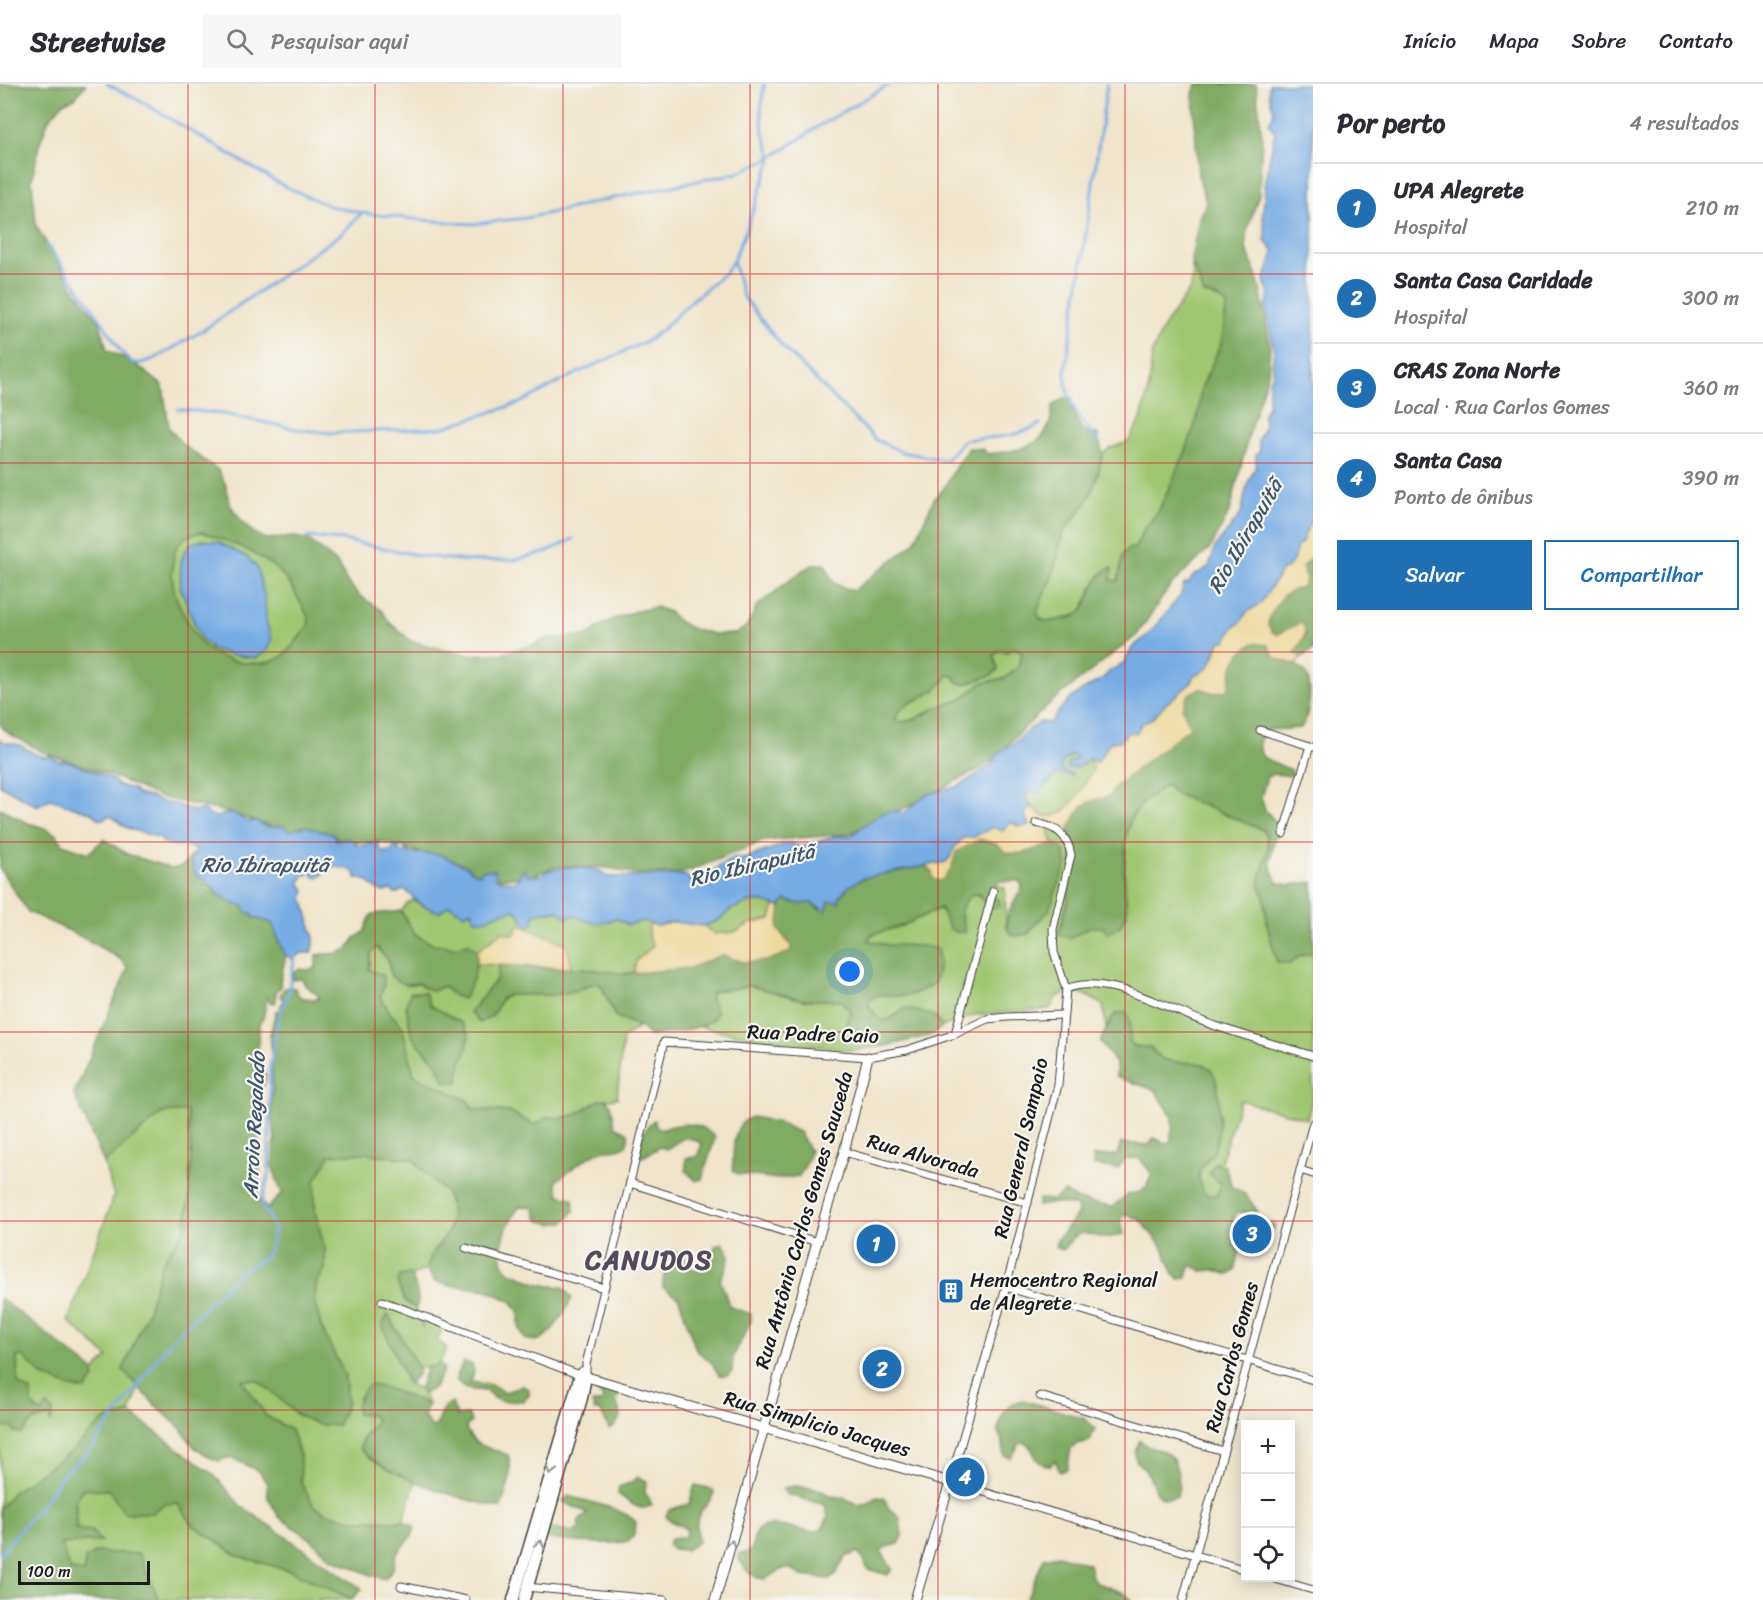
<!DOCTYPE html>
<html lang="pt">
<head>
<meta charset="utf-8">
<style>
	body { margin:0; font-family:Sriracha,sans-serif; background:#f7f7f7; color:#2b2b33 }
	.controls { position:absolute; right:18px; bottom:18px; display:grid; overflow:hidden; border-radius:0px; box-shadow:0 3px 15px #0003 }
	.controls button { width:54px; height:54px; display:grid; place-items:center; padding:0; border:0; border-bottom:2px solid #e1e1e2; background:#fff; color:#2b2b33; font:30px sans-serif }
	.scale { position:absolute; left:18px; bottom:15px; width:132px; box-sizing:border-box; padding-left:6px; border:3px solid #1c1c1c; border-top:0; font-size:16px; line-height:21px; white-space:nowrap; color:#1c1c1c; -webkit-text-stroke:4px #f6f6f2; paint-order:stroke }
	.you { position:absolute; left:850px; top:888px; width:21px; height:21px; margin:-15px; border:4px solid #fff; border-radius:50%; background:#1a73e8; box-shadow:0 0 0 9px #1a73e833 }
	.badge { display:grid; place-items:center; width:39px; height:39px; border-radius:50%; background:#1f6fb2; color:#fff; font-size:20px; font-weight:700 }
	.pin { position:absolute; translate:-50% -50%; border:3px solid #fff; box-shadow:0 2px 6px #0006 }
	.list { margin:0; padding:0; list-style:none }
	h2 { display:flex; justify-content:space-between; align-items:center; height:78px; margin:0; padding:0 24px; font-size:26px }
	h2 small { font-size:20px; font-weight:400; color:#7c7c81 }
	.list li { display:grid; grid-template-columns:39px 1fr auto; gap:18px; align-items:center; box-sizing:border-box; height:90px; padding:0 24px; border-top:2px solid #e1e1e2 }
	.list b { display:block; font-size:22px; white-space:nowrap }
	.list p { margin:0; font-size:20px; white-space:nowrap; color:#7c7c81 }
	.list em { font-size:20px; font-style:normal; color:#7c7c81 }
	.actions { display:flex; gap:12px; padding:18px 24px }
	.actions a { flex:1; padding:14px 0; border:2px solid #1f6fb2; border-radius:0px; text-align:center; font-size:21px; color:#1f6fb2 }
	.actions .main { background:#1f6fb2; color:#fff }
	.icon { flex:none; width:33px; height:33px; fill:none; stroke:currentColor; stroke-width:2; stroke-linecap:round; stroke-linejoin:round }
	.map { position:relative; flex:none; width:1313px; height:1516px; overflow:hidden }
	header { display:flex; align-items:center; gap:36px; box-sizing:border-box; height:84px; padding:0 30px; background:#fff; border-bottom:2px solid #e1e1e2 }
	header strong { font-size:28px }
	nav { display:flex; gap:33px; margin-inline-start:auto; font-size:21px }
	.search { width:420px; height:54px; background:#f7f7f7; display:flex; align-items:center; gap:15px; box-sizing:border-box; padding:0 21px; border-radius:0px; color:#7c7c81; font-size:22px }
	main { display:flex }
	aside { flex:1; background:#fff }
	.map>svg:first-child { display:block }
	.green { fill:#a0c671; stroke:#5e7146; stroke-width:1.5 }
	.forest { fill:#80ab63; stroke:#4e6440; stroke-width:1.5; fill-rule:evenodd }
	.sand { fill:#eeda9e; stroke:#857b5d; stroke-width:1.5 }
	.water { fill:#76abe4; stroke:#496480; stroke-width:1.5 }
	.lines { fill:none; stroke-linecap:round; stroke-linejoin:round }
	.stream { stroke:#76abe4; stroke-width:3 }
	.minor-casing { stroke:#3c3a36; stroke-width:9 }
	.tertiary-casing { stroke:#3c3a36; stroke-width:11 }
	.secondary-casing { stroke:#3c3a36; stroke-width:13 }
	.minor { stroke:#fff; stroke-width:7 }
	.tertiary { stroke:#fff; stroke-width:9 }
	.secondary { stroke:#fff; stroke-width:10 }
	.oneway { stroke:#999 }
	.grid { fill:none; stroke:#d62828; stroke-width:1.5; stroke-opacity:0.55 }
	.labels { text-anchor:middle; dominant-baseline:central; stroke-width:4.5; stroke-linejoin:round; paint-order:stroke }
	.street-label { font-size:20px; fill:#1c1c1c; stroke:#f6f6f2 }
	.poi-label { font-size:20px; fill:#1c1c1c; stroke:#f6f6f2; text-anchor:start }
	.water-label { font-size:21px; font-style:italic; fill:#40556c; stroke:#f6f6f2 }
	.district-label { font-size:26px; font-weight:bold; letter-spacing:1.5px; fill:#55495a; stroke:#f6f6f2 }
</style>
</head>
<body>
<header>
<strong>Streetwise</strong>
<div class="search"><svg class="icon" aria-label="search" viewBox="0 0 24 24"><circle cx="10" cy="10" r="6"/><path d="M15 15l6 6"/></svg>Pesquisar aqui</div>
<nav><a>Início</a><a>Mapa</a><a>Sobre</a><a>Contato</a></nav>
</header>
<main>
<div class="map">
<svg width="1313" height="1516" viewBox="0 0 1313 1516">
	<rect width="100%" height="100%" fill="#f6f6f2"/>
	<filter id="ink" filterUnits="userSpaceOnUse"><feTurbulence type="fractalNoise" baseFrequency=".0167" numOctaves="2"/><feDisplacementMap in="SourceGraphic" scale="12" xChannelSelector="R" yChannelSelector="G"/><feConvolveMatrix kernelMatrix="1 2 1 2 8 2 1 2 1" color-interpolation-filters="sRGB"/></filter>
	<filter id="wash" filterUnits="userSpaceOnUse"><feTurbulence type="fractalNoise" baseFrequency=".008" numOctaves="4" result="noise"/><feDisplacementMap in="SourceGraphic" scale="24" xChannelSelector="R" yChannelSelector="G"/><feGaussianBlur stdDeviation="1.35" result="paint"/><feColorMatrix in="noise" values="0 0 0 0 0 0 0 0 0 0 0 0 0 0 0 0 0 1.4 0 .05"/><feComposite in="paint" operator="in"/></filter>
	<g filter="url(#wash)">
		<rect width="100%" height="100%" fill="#f0e4cb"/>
		<g class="green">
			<path d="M1191,175L1204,210L1220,215L1227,221L1221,260L1201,305L1198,332L1186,367L1158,428L1144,445L1135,464L1123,470L1118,497H1111L1092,503C1084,526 1084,531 1058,536C1051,537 1047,538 1040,535L1037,528L1053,489L1063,449L1088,416L1096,397L1103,370L1108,365L1128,358L1141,335L1149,303L1152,269L1164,242L1190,205L1193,190Z"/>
			<path d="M202,447C231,458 265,470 286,495C295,506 302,522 309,535L308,542C301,550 290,567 281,573C262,586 221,578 204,562C195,553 179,523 175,510C171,498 171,471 178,461C184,452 193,450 202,447Z"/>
			<path d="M1014,564L1021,567L1022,570L1018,583L1005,594L982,599L960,616L934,625L915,635L902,638L895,636C902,613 935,617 947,591L954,592L958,598L965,600L992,591L998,586L994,572L995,569L999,567L1006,568Z"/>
			<path d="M1072,671L1076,672L1075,676L1068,684C1077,684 1082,683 1088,675L1093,685L1092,688C1085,699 1070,728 1057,731C1053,733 1047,732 1042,732L1025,716L1027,707L1051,697L1057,689L1072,690L1065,688L1060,684L1064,676Z"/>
			<path d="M1166,701L1176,710L1263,746L1267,752L1268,765L1259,799L1264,812L1268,845L1277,878L1311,869L1313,877V1012L1307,1035L1240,1016L1220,1080L1215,1079L1209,1089L1221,1101L1217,1111L1208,1112L1203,1108L1199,1100L1200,1085L1213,1069L1220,1032L1204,980L1174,978L1160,974L1150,963H1135L1130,958V937L1115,930L1106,945L1103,921L1088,912L1072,907L1056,913L1050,925L974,931L942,943L934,932L881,936L875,933L868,920C874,906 890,911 904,912L923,862L888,861L867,856L871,851L904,841L940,824L943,830L965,848C961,827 956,827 972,810L979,811L987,822L992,814L989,806L996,800L1005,804L1006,842L1028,850L1036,839L1048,828L1065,769L1052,757L1048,747L1069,745L1073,762L1068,817L1058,851L1071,854L1089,843H1103L1127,831C1125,807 1120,754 1132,733C1139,719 1153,710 1166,701Z"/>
			<path d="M413,816L425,823L449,821L472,826L473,833C483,841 489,832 500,829C505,828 509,827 514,825L518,828L523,837L540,828H553L557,826L568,833L573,831C591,839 597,843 616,834L628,841L642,837L650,839L649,851L653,862L636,877L634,889C613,891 591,884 570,884V874L540,848L519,841L514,851L494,853L477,867L468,860L454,863L433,860L415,851L401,827L407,820Z"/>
			<polygon points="751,818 763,818 775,821 771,835 750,840 735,848 714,850 704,842 719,836 730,826"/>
			<path d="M376,863L389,877L391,892L407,901L419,899L425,904L443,902L453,911L473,890L477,880L499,881L497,895L470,928L492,932L502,914L508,911C538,911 566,914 594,899L601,901L615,932L640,943L623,954L617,1014L599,1016L575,1031L561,1034L547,1033L535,1041L509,1028L473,1025L467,1016L414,991L402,942L391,930L380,913L384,901L369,886L371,869Z"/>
			<path d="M748,901L803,916H836L842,918L851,928L847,942L859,958L886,962L849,966L764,955L700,943L714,935L710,909C723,905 735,905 748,901Z"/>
			<polygon points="187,1027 191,1068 190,1109 185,1145 161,1181 149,1224 123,1286 139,1304 130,1329 103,1337 72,1367 13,1408 0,1424 0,1344 50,1333 51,1337 53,1327 47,1323 42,1328 35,1326 17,1300 16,1273 23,1271 41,1291 72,1304 94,1295 94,1287 108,1273 68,1237 114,1112 104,1079 162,1029"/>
			<path d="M365,1069L413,1075L435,1099L446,1108L450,1121L451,1134L448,1148L431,1171L427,1185L412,1191L400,1192L405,1217L416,1225L422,1244L424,1237L443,1244L437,1256L447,1264L439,1280L426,1284L418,1283L389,1232L383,1243L408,1300L420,1304L428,1320L383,1303L370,1301L372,1331L377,1337L373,1343L363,1352L360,1365C376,1381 396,1388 416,1397L403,1437L353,1436L326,1429L314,1422L301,1399L300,1372L291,1346L266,1332L242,1296H257L271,1307L347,1319L345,1292L321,1243L314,1215L317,1198L325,1185V1166L315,1127L314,1097L330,1071Z"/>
			<polygon points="82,1405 109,1406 152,1429 164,1420 178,1419 193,1441 238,1472 291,1487 352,1515 352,1516 159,1516 139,1470 85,1489 70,1486 61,1460 100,1457 91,1447 76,1445 76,1417"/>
		</g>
		<g class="forest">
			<path d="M0,0H86L75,14L63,19L49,35L39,61L32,96L36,142L73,203L100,238L107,266L133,278L163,302L169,344L183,361L218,386L225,399L230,421L243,439L253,448L266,455L295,453L309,456L337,479L348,499L358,510L382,527L390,539L411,557L468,571L504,569L530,562L550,554L585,552L609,537L636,527L656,523L669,528L679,538L693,545L714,550H735L747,542L757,522L803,486L815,480H825L834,499L853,507L914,459L934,415L944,404L960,375L969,364L983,365L987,370C1009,368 1041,365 1049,341C1051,335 1052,328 1053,322L1064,314H1072L1073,328L1083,347L1097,350L1103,370L1096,397L1088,416L1063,449L1053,489L1037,528L1040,535C1048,539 1054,537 1063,535C1067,534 1073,534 1076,532C1093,520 1089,493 1112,483L1111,496L1118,497L1123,470L1128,465L1135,464L1144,445L1158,428L1186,367L1198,332L1201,305L1221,260L1227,221L1220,215L1204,210L1191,175L1200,130H1202L1206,117L1198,91L1193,10L1196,0H1256L1262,55L1259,110L1246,150V164L1257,192L1263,220L1270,261L1268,289L1251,342L1230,427L1211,463L1170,502L1137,551L1050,619L1010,658L1002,670L979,685L911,721L848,750L764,757L689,787L676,790H636L609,784L567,782L554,783L529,793L501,794L474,789L409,765L382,758H355L314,750L287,748L227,728L160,713L110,691L45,669L9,650L0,641ZM202,448C231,458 265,470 286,495C295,506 302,522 309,535L308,542C301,550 290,567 281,573C261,586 221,578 204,562C195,553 179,523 175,510C171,498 171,471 178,461C184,452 193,450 202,448ZM1014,564L1021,567L1022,570L1018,583L1005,594L982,599L960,616L934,625L915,635L902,638L895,636C901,614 934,616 948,591L954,592L958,598L965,600L992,591L998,585L994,572L995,569L999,567L1006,568Z"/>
			<path d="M1313,471V566L1301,573L1295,569L1306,550C1297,551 1286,553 1278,551C1258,546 1275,520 1282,512C1288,505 1298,500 1306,495L1302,483Z"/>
			<path d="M1254,559L1268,561L1275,574C1285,577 1296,580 1305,587C1313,601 1310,630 1301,644L1267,646L1259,657L1261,670L1264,674L1291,686L1293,692L1273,690L1267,693L1261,713L1265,726L1275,737L1277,744L1270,778L1276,798L1290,801L1313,798V869L1301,871L1290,880L1277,878L1268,845L1264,812L1259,799L1268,765L1267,752L1263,746L1176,710L1166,701L1144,717L1131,734L1126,754L1124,789L1127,831L1119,843L1107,849L1103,843H1089L1071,854L1058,851L1068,817L1073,762L1069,745C1081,720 1083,718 1110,712L1116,702L1182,624L1189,610L1200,604L1214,609L1228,606C1232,583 1233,571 1254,559Z"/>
			<path d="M0,724L28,739L45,744L57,751L63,760L86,768L89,769L104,755L127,770L170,784C179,785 186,781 191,773L195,790L212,802L218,810L234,820L244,822L252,829L253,833L272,839L277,849L276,853L286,871L280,898L281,903L276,907V918L271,919L267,914L263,935L259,939C260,946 258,953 258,960C258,968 263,973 262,981C274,1001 250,1009 261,1026C260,1034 257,1047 258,1054C258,1077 262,1089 257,1112L267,1125L282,1109L272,1082L275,1055L272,1037V982L270,951L276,927L283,926L280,923L284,916L280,912L283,906L288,903L295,904C298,917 307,914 318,915V911L305,901L302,895L293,896L294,888L299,885L307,886L316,884V871L338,869L348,865L354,855L364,848L371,831L373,830L401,827L415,851L433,860L454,863L468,860L477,867C477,884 473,901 463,915L453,911L443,902L434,907L425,904L419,899C405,901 402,901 391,892L389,877L377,863L371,869L369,886L383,891L384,901L380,913L391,930L402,942L414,991L467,1016L473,1025L509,1028L535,1041L547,1033L561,1034L575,1031L599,1016L606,1015L611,1021L615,1042L628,1049C628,1054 629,1058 625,1062C619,1067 612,1065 606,1066C588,1070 571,1086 556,1097L559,1111L573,1114L574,1127L565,1138L551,1140L538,1136L533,1123L520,1122C509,1136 491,1172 509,1187C512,1189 515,1190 518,1191C534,1199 546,1203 563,1203L572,1214C566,1226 553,1251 539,1256C536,1257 529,1256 525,1255L519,1243V1229L512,1218L487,1206L447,1201L434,1197L427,1185L431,1171L448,1148L451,1134L450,1121L446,1108L435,1099L413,1075L365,1069L330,1071L315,1097V1127L325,1166V1185L317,1198L314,1215L321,1243L345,1292L347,1319L337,1342L317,1340L297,1331L271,1307L257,1296H242L266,1332L291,1346L300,1372L301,1399L314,1422L326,1429L353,1436L403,1437L415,1442L413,1450L395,1472L393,1485L385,1495L371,1491L331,1474L309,1454L279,1433L268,1414L267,1400L260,1388L234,1375L226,1374L219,1377L213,1375L194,1363L181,1345L154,1320L123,1286L149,1224L161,1181L185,1145L190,1109L191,1068L187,1027L162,1029L104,1079L74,1010L128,884L120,875L105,866L74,849L28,828L0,785Z"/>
			<path d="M980,755L996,760L1008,769H1023L1050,760L1061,764L1065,769L1066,783L1048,828L1036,839L1028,850L1015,852L1009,849C1002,833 1015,818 1022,804L1020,797H999L990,806L992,814L999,816L1000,823L993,825L987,822L979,810H972C957,825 960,829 965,848C945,851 947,835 940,824L904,841L871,851L868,856L888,861L923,862L938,865L939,879L935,899C925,905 914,911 903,912C889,913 874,905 868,920C882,945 887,937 906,924L934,932L942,943L932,951L886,962L859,958L853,954L847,942L851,928L842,918L836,916H803L748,901L735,905H723L710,909L712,918L717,927C710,947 669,949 650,952L640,943L615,932L601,901L594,899C566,914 538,911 508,911L502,914L492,932L479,939L470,928L497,895L499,881L539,884H583L626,890L689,884L722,871L743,878L791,861L778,845L781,823L785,816L800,820L811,819L819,825L829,817L839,813L848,803L863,794L925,782L932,788L951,786L955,768Z"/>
			<polygon points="411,908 425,908 430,921 462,939 469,951 467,965 461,978 459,998 445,998 437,980 414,955 411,949 406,921"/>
			<path d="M1126,928L1130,937V958L1135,963H1150C1153,966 1156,971 1160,973C1174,983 1203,973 1212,987C1222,1003 1221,1052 1213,1069C1210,1074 1204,1078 1201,1083C1196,1093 1200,1106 1208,1112L1217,1111L1221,1101L1209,1089L1215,1079L1225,1082L1232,1103L1245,1110L1257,1126L1256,1136L1275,1141L1274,1145L1249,1140L1250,1134L1243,1128H1236L1234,1133L1240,1166L1235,1187L1229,1191L1215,1186L1202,1187L1191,1181L1186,1194L1179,1195L1174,1190L1162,1162L1140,1136L1127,1130L1122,1132L1121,1136L1124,1151L1103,1154L1083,1149L1076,1151L1062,1166L1055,1163L1057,1156L1078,1129L1077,1122L1057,1119L1037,1122L1039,1115L1053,1116L1065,1108L1077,1116L1112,1123L1128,1110L1141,1108L1146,1103L1152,1090L1139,1074L1123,1076L1118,1085L1094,1081L1093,1072L1117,1071L1121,1059L1149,1061L1154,1054L1164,1059H1171V1050L1173,1042L1171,1030L1155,1006L1116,993V979L1100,958L1106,945L1115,930Z"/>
			<path d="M752,1033L780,1039L799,1048L810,1067L806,1080L799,1092L778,1095L738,1090L733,1087C733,1070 731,1039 752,1033Z"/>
			<path d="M654,1036L656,1043L663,1045C682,1038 701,1037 715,1054L702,1095L696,1097L686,1087V1074L697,1073L702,1060C684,1049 683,1054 667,1065L660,1063L643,1073L636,1072C639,1058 643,1045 654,1036Z"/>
			<path d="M722,1159C735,1172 727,1183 720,1196L730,1223L751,1230V1237L733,1273L732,1288L726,1292L719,1291L712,1279L696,1266L679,1214L663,1203C663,1190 666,1176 677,1168L683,1171L689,1184L703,1186L716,1161Z"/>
			<path d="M412,1191C415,1203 421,1214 416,1225L405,1217L397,1198L400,1192Z"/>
			<path d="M0,1214L94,1287V1295L86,1306L72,1304L41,1291L23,1272L17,1273L18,1300L31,1307C31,1317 31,1325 42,1328L47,1322L53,1326L51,1340L49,1333C34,1335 31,1337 22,1350L15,1348L11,1343L0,1344Z"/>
			<polygon points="388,1231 418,1283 418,1290 408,1300 383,1243 384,1237"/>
			<path d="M464,1278L472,1280L474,1287L471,1298C484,1300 495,1299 503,1309L522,1302L529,1305V1312L523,1317H503L497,1316L486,1307L466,1305L456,1296L457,1289Z"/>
			<polygon points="439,1280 444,1285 434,1304 423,1310 420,1304 426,1284"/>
			<polygon points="596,1299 616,1305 620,1311 616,1317 621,1331 615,1342 609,1345 601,1328 594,1326 592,1319 599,1319 604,1315 595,1306"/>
			<path d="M370,1301L383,1303L428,1320L424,1333L432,1344L437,1340C440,1330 441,1322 452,1319L457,1332L469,1331L471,1338L466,1343C470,1362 493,1365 508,1371C514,1386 507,1409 500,1424C460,1415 390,1394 360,1365C362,1348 370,1350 376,1336L372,1331L357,1330C355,1319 361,1307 370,1301Z"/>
			<path d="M1022,1316L1084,1334L1095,1344L1090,1357L1077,1360L1071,1365L1067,1385L1060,1388L1055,1376L1051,1381C1031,1382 1038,1364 1023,1358L1018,1362L1011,1374L1004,1372L1003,1359L998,1347C1003,1328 1002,1323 1022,1316Z"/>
			<polygon points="130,1329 213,1390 241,1422 362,1505 352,1515 291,1487 238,1472 193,1441 177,1419 164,1420 152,1429 124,1429 109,1406 82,1405 76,1417 76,1445 91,1447 101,1457 61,1460 70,1486 84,1489 85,1475 97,1468 139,1470 159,1516 0,1516 0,1424 13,1408 72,1367 103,1337"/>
			<path d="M1140,1356C1143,1359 1147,1363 1152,1364C1156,1366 1161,1365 1165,1368C1178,1375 1181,1399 1177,1412C1153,1421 1156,1402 1148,1390C1144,1384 1134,1378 1135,1370C1135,1366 1138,1360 1140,1356Z"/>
			<path d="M638,1393L647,1397L644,1410L649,1414L652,1421C640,1430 628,1417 618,1410L619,1403L632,1398Z"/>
			<path d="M695,1401L708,1404L714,1408C712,1419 701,1423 698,1433C695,1440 697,1451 698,1458L686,1466L673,1465L668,1461L671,1455L685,1453L687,1446C680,1440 671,1440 666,1432L669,1426L689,1420Z"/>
			<path d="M796,1402L818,1405L831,1412L845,1414L858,1421H865L877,1413L884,1414L889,1425L896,1429L900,1434C899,1445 906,1451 899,1460L886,1463L881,1467L892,1485L888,1491L868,1485L858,1468L845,1473L835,1491L829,1495L802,1492L791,1485H783L765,1495L758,1494L747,1487L739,1475V1469H746L752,1465C753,1459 753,1451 757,1447C770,1431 809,1455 821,1445C824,1443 826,1437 828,1433L825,1421L786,1410L782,1404Z"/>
			<path d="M568,1412C585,1417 626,1425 636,1438C635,1444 636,1452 630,1456C620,1463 556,1457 542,1453L547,1443L573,1448L580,1445L578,1438L588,1429L563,1418Z"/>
			<polygon points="1058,1471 1089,1480 1092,1493 1097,1499 1124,1509 1132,1516 1103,1516 1097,1514 1086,1516 1026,1516 1044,1474"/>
		</g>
		<g class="sand">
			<path d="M1313,436V471L1302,483L1306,495L1303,502L1283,511L1269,534L1268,541L1271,547L1277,551L1301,538C1310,549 1301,558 1295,569L1301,573L1296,581L1275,574L1268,561L1254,559C1233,571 1232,583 1228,606L1214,609L1200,604L1189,610L1182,624L1190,643L1116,702L1110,712C1083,718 1081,720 1069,745L1048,747L1052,757L1061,764L1050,760L1023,769H1008L996,760L980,755L956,768L951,786L941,797L933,795L932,788L925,782L946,778L954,764L963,754C982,753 991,740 1009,738C1015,737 1022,739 1028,740L1024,729L1031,723L1042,732C1047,732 1053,733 1057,731C1070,728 1085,699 1092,688L1093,684L1088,675L1097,677L1110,658L1120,657L1128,648H1136L1142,639L1153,634L1163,622L1191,599L1193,590L1200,589L1214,575L1219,559L1222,557H1226L1233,544L1241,538L1246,529L1261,519L1281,486L1287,484L1293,477L1297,461L1301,460L1309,440Z"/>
			<polygon points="775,821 781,823 778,845 791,862 790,868 766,877 743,878 722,871 689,884 634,889 636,877 653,862 648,851 650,839 657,842 675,838 704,842 714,850 735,848 750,840 771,835"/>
			<polygon points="519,841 566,860 570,874 570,884 477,880 477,867 502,848 514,851"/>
		</g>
		<g class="water">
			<path d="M1269,0H1313V436L1309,440L1301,460L1297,462L1293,477L1287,484L1281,487L1261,519L1246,529L1241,538L1233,544L1226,557C1225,557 1223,557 1221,557C1212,563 1219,585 1194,591L1191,599L1163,622L1153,634L1142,639L1136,649L1128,648L1120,657L1110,658L1097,678L1088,675C1082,683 1077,684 1067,684L1068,679L1075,676L1076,672L1072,671L1064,676L1060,684L1065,688L1072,690V692L1057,689L1039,708H1027L1025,716L1031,723L1024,730L1029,741L1020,743L1010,738L1003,747L993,743L974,753L963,754L954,764L952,771L946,778L863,794L848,803L839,813L840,818L829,817L826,827L811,819L800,820L785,816L781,823L763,818H751L730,826L719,836L704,842L675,838L657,842L642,837L628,841L616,834C597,843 591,839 573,831L568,834L557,826C548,830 545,825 533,832L534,839L530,841L526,840L518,828L514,826C509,827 505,828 500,829C489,832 483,841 473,833L472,826L464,830L449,821L439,828C424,823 416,818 406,806H402L398,809H394L392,806C391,806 384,808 383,808C374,806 370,794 356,794C356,792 356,790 355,789C352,784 329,782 323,782V790L317,794L312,791L313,783L309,781L307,784L308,792L306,789L305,790L299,800L303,802L305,807L303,813L314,854V861L311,869H302L292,875L284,869L272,839L253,833L252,829H247L244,822L234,820L218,810L212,802L195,790L191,773L196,768L195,765L182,761L174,762L162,758V755C150,749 136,749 124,742C118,738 116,733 108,732L103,735H99L92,729L50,715L37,722L0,701V655L4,658L20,661L33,669L44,673L50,672L59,677H67L105,692L114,696L117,701L133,705L137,710L154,714L165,719L176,720L194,727L203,725L211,732L218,733L222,730H235L247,738L257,737C264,746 273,742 283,742L290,747L306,742C316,747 325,747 335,751L336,756L351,755L359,762L379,758V765L383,768L391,767L394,763H398L400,769H402L406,766L411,769L438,770L468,783L473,788L480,790L482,786H495L496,795L512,798L517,796L523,786L525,785L527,791L536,792L542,791L546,787L569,783L598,786L609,793L685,791L694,798L707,794L719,782L735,773L744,775L782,761L791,759L800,763L837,752H850L880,730L892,727L904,729L926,711L959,702L991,681L999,668L1015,659L1028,646L1040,638L1050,639L1063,622L1075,611L1102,595L1110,587L1125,578L1132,564L1150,549L1181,511L1184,500L1189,499L1192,493L1209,483L1215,463L1241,430L1247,401L1256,382V371L1260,367L1258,356L1264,343L1263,331L1268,322L1269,297L1274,289L1272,284L1274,266L1266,224L1269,210L1264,196C1269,186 1269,177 1274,168L1265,157C1267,149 1263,141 1263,132C1262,121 1267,113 1264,102L1275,48L1269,40L1274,28L1269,11Z"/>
			<polygon points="203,456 219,458 247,473 257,483 265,515 266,536 272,557 265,569 256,574 230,571 214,565 203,557 194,539 180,502 181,479 184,469 190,460"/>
		</g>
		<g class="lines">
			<g class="stream">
				<polyline points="107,0 142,18 280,100 329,122 362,129 423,136 472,140 526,134 563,126 609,115 737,89 772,73 819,42 890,0"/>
				<polyline points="47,161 96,228 120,266 132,279 141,279 154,275 202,247 341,150 362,129"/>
				<path d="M733,177L743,212L755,228L783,263L876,356L902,368L946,376L964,356C992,353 1015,355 1040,340"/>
				<polyline points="178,325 223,330 296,345 331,349 441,344 520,319 567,294 647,257 662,246 687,221 726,188 733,177 746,146 772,73 763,47 761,26 764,0"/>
				<path d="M1098,357C1079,335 1066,317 1065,288L1079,199L1107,0"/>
				<polyline points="308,453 343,456 422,472 468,477 515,476 547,468 573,455"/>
				<polyline points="0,1470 51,1409 58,1396 91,1365 169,1259 240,1188 266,1173 272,1159 274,1143 261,1119 269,1090 270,984 277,938 288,910 295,871"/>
			</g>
		</g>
	</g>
	<g filter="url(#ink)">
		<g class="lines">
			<g class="minor-casing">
				<g id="minor">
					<polyline points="1260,646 1313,663"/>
					<path d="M1036,739C1057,743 1067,750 1071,771L1053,845L1054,868L1066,905L1058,1001L1006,1203L950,1398L1246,1486"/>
					<polyline points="1283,750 1310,662"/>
					<path d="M1066,905C1104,888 1169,925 1207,939C1241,951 1278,961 1313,972"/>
					<polyline points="955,950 993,807"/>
					<polyline points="844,1068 1028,1119"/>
					<polyline points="1300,1086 1313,1090"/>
					<polyline points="630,1099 817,1158"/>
					<polyline points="466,1164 604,1204"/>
					<polyline points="1006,1203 1313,1296"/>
					<polyline points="382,1217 580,1291 582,1287"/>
					<polyline points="586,1292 586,1280 664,958 868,973 907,966 955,950 987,935 1007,933 1063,931"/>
					<polyline points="1040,1312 1223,1367"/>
					<polyline points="1272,1494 1313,1506"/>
					<polyline points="401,1502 466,1516"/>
					<polyline points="526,1503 664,1516"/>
					<polyline points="1183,1516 1313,1039"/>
				</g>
			</g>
			<g class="tertiary-casing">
				<g id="tertiary">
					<polyline points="580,1291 950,1398 915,1516"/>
					<polyline points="715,1516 817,1158 844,1068 868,973"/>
				</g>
			</g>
			<g class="secondary-casing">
				<g id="secondary">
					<polyline points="513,1516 580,1291"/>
					<polyline points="524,1516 582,1314 586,1292"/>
				</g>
			</g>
			<use href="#minor" class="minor"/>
			<use href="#tertiary" class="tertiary"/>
			<use href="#secondary" class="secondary"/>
		</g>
		<defs><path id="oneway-chevron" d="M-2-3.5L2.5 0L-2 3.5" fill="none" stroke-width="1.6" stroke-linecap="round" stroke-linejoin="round" transform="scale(1.5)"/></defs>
		<g class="oneway">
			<use href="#oneway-chevron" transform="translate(551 1387) rotate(106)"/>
			<use href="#oneway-chevron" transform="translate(540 1460) rotate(-74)"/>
			<use href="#oneway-chevron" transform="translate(731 1460) rotate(-74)"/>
		</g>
	</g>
	<path class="grid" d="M188,0V1516M375,0V1516M563,0V1516M750,0V1516M938,0V1516M1125,0V1516M0,190H1313M0,379H1313M0,568H1313M0,758H1313M0,948H1313M0,1137H1313M0,1326H1313"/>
	<defs>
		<g id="building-square" transform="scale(1.35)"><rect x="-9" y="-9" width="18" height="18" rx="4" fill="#1f6fb2" stroke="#f6f6f2"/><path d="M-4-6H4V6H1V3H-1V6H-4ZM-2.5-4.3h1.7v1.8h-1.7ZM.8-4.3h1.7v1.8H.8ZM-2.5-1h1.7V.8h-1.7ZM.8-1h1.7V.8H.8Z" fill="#fff"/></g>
	</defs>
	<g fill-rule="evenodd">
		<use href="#building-square" x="951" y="1207"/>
	</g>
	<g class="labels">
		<g class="street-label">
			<text transform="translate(813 950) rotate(2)">Rua Padre Caio</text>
			<text transform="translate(1021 1064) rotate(-77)">Rua General Sampaio</text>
			<text transform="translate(923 1072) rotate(16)">Rua Alvorada</text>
			<text transform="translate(804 1136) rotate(-74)">Rua Antônio Carlos Gomes Sauceda</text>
			<text transform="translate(1232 1273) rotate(-75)">Rua Carlos Gomes</text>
			<text transform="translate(817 1340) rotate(16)">Rua Simplicio Jacques</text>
		</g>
		<g class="poi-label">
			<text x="970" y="1196">Hemocentro Regional<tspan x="970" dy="23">de Alegrete</tspan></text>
		</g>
		<g class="water-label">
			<text transform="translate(1245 452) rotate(-60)">Rio Ibirapuitã</text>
			<text x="265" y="781">Rio Ibirapuitã</text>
			<text transform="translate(752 781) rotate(-13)">Rio Ibirapuitã</text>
			<text transform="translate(254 1041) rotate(-87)">Arroio Regalado</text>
		</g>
		<g class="district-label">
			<text x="649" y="1176">CANUDOS</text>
		</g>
	</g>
</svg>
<div class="controls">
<button>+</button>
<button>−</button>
<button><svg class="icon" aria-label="locate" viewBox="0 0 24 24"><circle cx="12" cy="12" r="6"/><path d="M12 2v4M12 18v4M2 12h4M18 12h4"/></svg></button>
</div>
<div class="scale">100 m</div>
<div class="you"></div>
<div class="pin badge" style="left:876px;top:1160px">1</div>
<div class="pin badge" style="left:882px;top:1285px">2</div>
<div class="pin badge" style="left:1252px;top:1150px">3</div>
<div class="pin badge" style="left:965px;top:1393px">4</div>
</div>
<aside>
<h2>Por perto<small>4 resultados</small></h2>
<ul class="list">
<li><span class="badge">1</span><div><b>UPA Alegrete</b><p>Hospital</p></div><em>210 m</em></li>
<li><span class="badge">2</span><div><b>Santa Casa Caridade</b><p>Hospital</p></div><em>300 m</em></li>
<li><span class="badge">3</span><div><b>CRAS Zona Norte</b><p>Local · Rua Carlos Gomes</p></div><em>360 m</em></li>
<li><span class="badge">4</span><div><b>Santa Casa</b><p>Ponto de ônibus</p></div><em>390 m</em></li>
</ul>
<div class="actions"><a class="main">Salvar</a><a>Compartilhar</a></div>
</aside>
</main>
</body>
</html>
